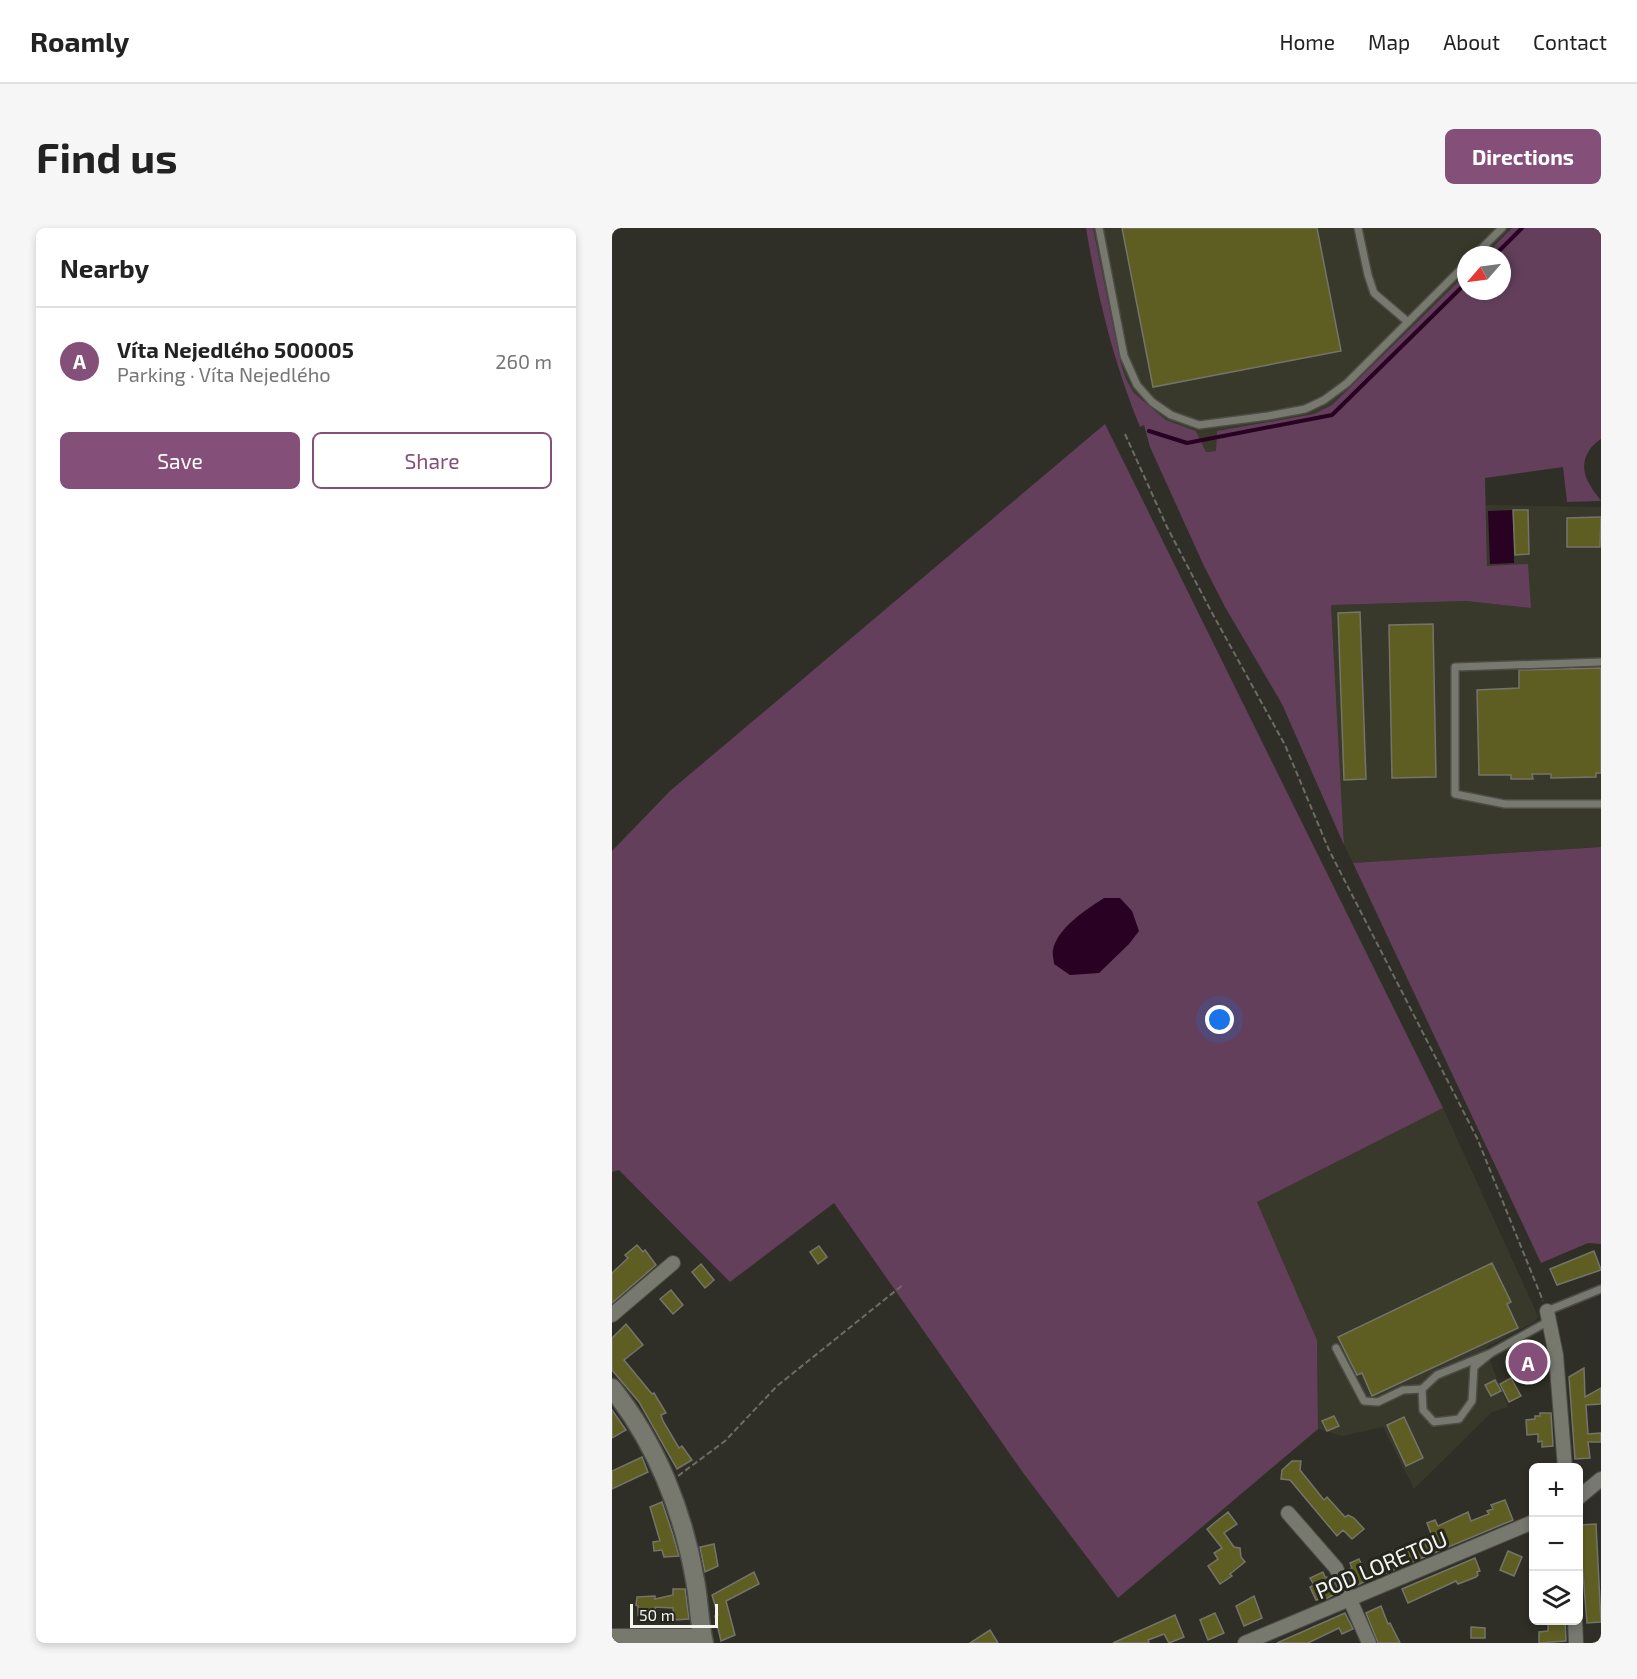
<!DOCTYPE html>
<html lang="en">
<head>
<meta charset="utf-8">
<style>
	body { margin:0; font-family:"Exo 2",sans-serif; background:#f6f6f6; color:#222 }
	.controls { position:absolute; right:18px; bottom:18px; display:grid; overflow:hidden; border-radius:9px; box-shadow:0 3px 9px #0003 }
	.controls button { width:54px; height:54px; display:grid; place-items:center; padding:0; border:0; border-bottom:2px solid #e0e0e0; background:#fff; color:#222; font:30px sans-serif }
	.compass { position:absolute; left:845px; top:18px; width:54px; height:54px; border-radius:50%; background:#fff; box-shadow:0 3px 9px #0003; rotate:242deg }
	.scale { position:absolute; left:18px; bottom:15px; width:88px; box-sizing:border-box; padding-left:6px; border:3px solid #f5f5f0; border-top:0; font-size:16px; line-height:21px; white-space:nowrap; color:#f5f5f0; -webkit-text-stroke:4px #25261e; paint-order:stroke }
	.you { position:absolute; left:608px; top:792px; width:21px; height:21px; margin:-15px; border:4px solid #fff; border-radius:50%; background:#1a73e8; box-shadow:0 0 0 9px #1a73e833 }
	.badge { display:grid; place-items:center; width:39px; height:39px; border-radius:50%; background:#844f79; color:#fff; font-size:20px; font-weight:700 }
	.pin { position:absolute; translate:-50% -50%; border:3px solid #fff; box-shadow:0 2px 6px #0006 }
	.list { margin:0; padding:0; list-style:none }
	h2 { display:flex; justify-content:space-between; align-items:center; height:78px; margin:0; padding:0 24px; font-size:26px }
	h2 small { font-size:20px; font-weight:400; color:#767676 }
	.list li { display:grid; grid-template-columns:39px 1fr auto; gap:18px; align-items:center; box-sizing:border-box; height:108px; padding:0 24px; border-top:2px solid #e0e0e0 }
	.list b { display:block; font-size:22px; white-space:nowrap }
	.list p { margin:0; font-size:20px; white-space:nowrap; color:#767676 }
	.list em { font-size:20px; font-style:normal; color:#767676 }
	.actions { display:flex; gap:12px; padding:18px 24px }
	.actions a { flex:1; padding:14px 0; border:2px solid #844f79; border-radius:9px; text-align:center; font-size:21px; color:#844f79 }
	.actions .main { background:#844f79; color:#fff }
	.icon { flex:none; width:33px; height:33px; fill:none; stroke:currentColor; stroke-width:2; stroke-linecap:round; stroke-linejoin:round }
	.map { position:relative; flex:none; width:989px; height:1415px; overflow:hidden; border-radius:9px }
	header { display:flex; align-items:center; gap:36px; box-sizing:border-box; height:84px; padding:0 30px; background:#fff; border-bottom:2px solid #e0e0e0 }
	header strong { font-size:28px }
	nav { display:flex; gap:33px; margin-inline-start:auto; font-size:21px }
	.intro { display:flex; align-items:center; justify-content:space-between; box-sizing:border-box; height:144px; padding:0 36px }
	h1 { margin:0; font-size:42px }
	.button { padding:15px 27px; border-radius:9px; background:#844f79; color:#fff; font-size:21px; font-weight:700 }
	main { display:flex; gap:36px; padding:0 36px }
	aside { flex:1; background:#fff; border-radius:9px; box-shadow:0 3px 9px #0003 }
	.map>svg:first-child { display:block }
	.built { fill:#39392b }
	.green { fill:#633f5b }
	.water { fill:#290123 }
	.lines { fill:none; stroke-linecap:round; stroke-linejoin:round }
	.stream { stroke:#290123; stroke-width:4 }
	.building { fill:#5f5e22; stroke:#74746b; stroke-width:1.5 }
	.lane-casing { stroke:#4c4d46; stroke-width:10 }
	.street-casing { stroke:#4c4d46; stroke-width:16 }
	.secondary-casing { stroke:#4c4d46; stroke-width:21 }
	.path { stroke:#6d6d66; stroke-width:2; stroke-dasharray:6 3; stroke-linecap:butt }
	.lane { stroke:#77786e; stroke-width:7 }
	.street { stroke:#77786e; stroke-width:14 }
	.secondary { stroke:#77786e; stroke-width:18 }
	.labels { text-anchor:middle; dominant-baseline:central; stroke-width:6; stroke-linejoin:round; paint-order:stroke }
	.street-label { font-size:22px; fill:#f5f5f0; stroke:#25261e }
</style>
</head>
<body>
<header>
<strong>Roamly</strong>
<nav><a>Home</a><a>Map</a><a>About</a><a>Contact</a></nav>
</header>
<div class="intro"><h1>Find us</h1><a class="button">Directions</a></div>
<main>
<aside>
<h2>Nearby<small></small></h2>
<ul class="list">
<li><span class="badge">A</span><div><b>Víta Nejedlého 500005</b><p>Parking · Víta Nejedlého</p></div><em>260 m</em></li>
</ul>
<div class="actions"><a class="main">Save</a><a>Share</a></div>
</aside>
<div class="map">
<svg width="989" height="1415" viewBox="0 0 989 1415">
	<rect width="100%" height="100%" fill="#2f2f27"/>
	<g class="built">
		<polygon points="481,0 900,0 873,27 854,27 854,46 720,177 702,186 605,203 604,223 594,224 584,203 554,192 522,165 514,151 509,136"/>
		<polygon points="874,277 989,279 989,619 741,635 732,617 719,377 854,373 918,380 875,338"/>
		<polygon points="831,880 926,1088 922,1094 873,1120 896,1179 880,1184 802,1261 771,1199 730,1208 706,1201 705,1112 645,974"/>
	</g>
	<g class="green">
		<path d="M474,0H481L509,136L514,151L522,165L554,192L584,203L594,224L604,223L605,203L702,186L720,177L854,46V63H890V27H873L900,0H989V211C972,222 967,240 978,257C981,263 986,268 989,273L955,274L951,239L873,250L875,338L916,336L919,380L854,373L719,377L732,617L670,476L613,379L592,338L538,219L532,197L528,199C502,136 485,67 474,0Z"/>
		<polygon points="493,196 831,880 645,974 705,1112 706,1201 506,1370 412,1246 222,975 118,1054 7,942 0,944 0,623 58,563"/>
		<polygon points="989,619 989,1016 976,1015 929,1035 741,635"/>
	</g>
	<g class="water">
		<polygon points="901,282 902,335 878,336 876,283"/>
		<path d="M492,670H508L520,683L527,703L517,716L487,745L458,747L442,736C442,732 440,726 441,722C445,700 475,681 492,670Z"/>
	</g>
	<g class="lines">
		<g class="stream">
			<polyline points="883,27 910,0"/>
			<polyline points="537,203 575,215 720,187 854,55"/>
		</g>
	</g>
	<g class="building">
		<polygon points="510,0 705,0 729,123 541,159"/>
		<polygon points="901,282 916,282 917,326 903,327"/>
		<polygon points="989,289 988,319 955,319 955,290"/>
		<polygon points="748,384 754,551 732,552 726,385"/>
		<polygon points="821,396 824,549 780,550 777,397"/>
		<polygon points="989,440 989,545 984,545 984,549 939,550 939,546 920,546 921,551 899,551 899,547 867,547 865,462 907,460 907,442"/>
		<polygon points="25,1017 31,1024 33,1022 44,1037 0,1075 0,1045 16,1030 13,1027"/>
		<polygon points="207,1018 215,1029 206,1036 198,1024"/>
		<polygon points="982,1023 989,1042 945,1057 938,1041"/>
		<polygon points="880,1035 899,1074 895,1076 906,1100 760,1168 750,1145 745,1147 726,1109"/>
		<polygon points="89,1036 102,1052 93,1060 80,1044"/>
		<polygon points="59,1062 71,1077 61,1086 48,1071"/>
		<polygon points="14,1096 31,1117 12,1132 40,1166 42,1165 54,1185 49,1187 51,1193 67,1220 70,1218 80,1232 65,1241 27,1174 0,1142 0,1110"/>
		<polygon points="972,1140 973,1169 989,1160 989,1176 974,1177 976,1206 989,1205 989,1214 976,1214 978,1230 963,1231 957,1149"/>
		<polygon points="899,1150 909,1168 897,1174 888,1156"/>
		<polygon points="883,1152 889,1163 879,1168 873,1157"/>
		<polygon points="0,1182 14,1202 0,1210"/>
		<polygon points="928,1185 939,1185 941,1218 930,1219 930,1213 926,1214 926,1206 915,1207 914,1192 923,1191 923,1188 928,1188"/>
		<polygon points="722,1188 727,1198 715,1203 710,1193"/>
		<polygon points="792,1189 811,1230 794,1238 775,1197"/>
		<polygon points="30,1229 36,1244 0,1261 0,1243"/>
		<polygon points="680,1233 689,1233 688,1242 712,1272 715,1269 733,1289 736,1287 742,1290 752,1301 740,1311 731,1302 725,1308 678,1252 669,1251 670,1242"/>
		<polygon points="893,1272 901,1292 774,1345 768,1333 775,1331 773,1326 820,1308 815,1295 823,1292 826,1298 856,1284 859,1293 877,1286 875,1283 881,1281 879,1277"/>
		<polygon points="50,1274 60,1304 67,1328 52,1329 50,1322 42,1323 41,1314 48,1313 38,1279"/>
		<polygon points="616,1284 625,1296 612,1305 622,1319 628,1320 629,1329 633,1334 618,1346 620,1348 608,1356 596,1338 606,1331 602,1325 610,1320 595,1301"/>
		<polygon points="984,1296 989,1394 975,1395 967,1297"/>
		<polygon points="102,1316 106,1338 93,1344 88,1319"/>
		<polygon points="896,1323 910,1329 902,1348 888,1342"/>
		<polygon points="863,1330 868,1343 865,1344 866,1347 864,1349 846,1356 844,1353 796,1375 790,1361"/>
		<polygon points="747,1331 756,1350 752,1354 742,1359 735,1342 740,1340 738,1335"/>
		<polygon points="142,1344 147,1356 114,1373 123,1407 109,1413 103,1388 106,1387 100,1367"/>
		<polygon points="711,1344 713,1349 719,1350 725,1365 710,1373 708,1371 704,1372 698,1359 702,1357 698,1350"/>
		<polygon points="61,1361 73,1361 77,1391 62,1392 61,1380 43,1379 44,1386 26,1387 26,1378 24,1377 25,1369 43,1368 43,1371 61,1367"/>
		<polygon points="642,1368 650,1390 632,1398 624,1378"/>
		<polygon points="769,1378 776,1396 778,1395 788,1415 766,1415 754,1385"/>
		<polygon points="603,1385 612,1405 596,1412 588,1392"/>
		<polygon points="733,1385 741,1401 730,1406 727,1400 696,1415 665,1415"/>
		<polygon points="563,1387 572,1409 557,1415 552,1406 536,1412 537,1415 501,1415"/>
		<polygon points="936,1392 953,1392 954,1413 927,1415 927,1404 936,1403"/>
		<polygon points="859,1399 873,1400 873,1410 859,1410"/>
		<polygon points="378,1402 386,1415 358,1415"/>
	</g>
	<g class="lines">
		<g class="lane-casing">
			<g id="lane">
				<polyline points="487,0 512,128 525,157 540,174 559,187 587,197 656,188 693,181 712,172 735,155 854,36"/>
				<polyline points="746,0 756,47 762,65 796,94"/>
				<polyline points="863,27 890,0"/>
				<polyline points="989,434 843,439 843,566 893,576 989,576"/>
				<polyline points="935,1083 989,1061"/>
				<polyline points="724,1120 752,1173 766,1174 791,1162 810,1161"/>
				<polyline points="879,1125 825,1147 810,1161 811,1182 822,1194 847,1191 860,1173 862,1139 879,1125 937,1093"/>
			</g>
		</g>
		<g class="street-casing">
			<g id="street">
				<polyline points="935,1083 944,1127 953,1240"/>
				<polyline points="0,1087 61,1035"/>
				<polyline points="966,1270 989,1251"/>
				<polyline points="676,1285 724,1340 757,1415"/>
				<polyline points="963,1392 964,1415"/>
				<polyline points="0,1408 90,1408"/>
				<polyline points="633,1415 921,1294"/>
			</g>
		</g>
		<g class="secondary-casing">
			<path id="secondary" d="M0,1160C44,1215 71,1283 83,1352C87,1372 87,1394 92,1415"/>
		</g>
		<g class="path">
			<polyline points="513,206 555,299 599,383 673,517 717,622 865,910 931,1073"/>
			<polyline points="66,1248 113,1213 165,1158 292,1056"/>
		</g>
		<use href="#lane" class="lane"/>
		<use href="#street" class="street"/>
		<use href="#secondary" class="secondary"/>
	</g>
	<g class="labels">
		<g class="street-label">
			<text transform="translate(769 1336) rotate(-23)">POD LORETOU</text>
		</g>
	</g>
</svg>
<div class="controls">
<button>+</button>
<button>−</button>
<button><svg class="icon" aria-label="layers" viewBox="0 0 24 24"><path d="M12 4l9 5-9 5-9-5zM3 14l9 5 9-5"/></svg></button>
</div>
<svg class="compass" viewBox="-18 -18 36 36"><path d="M0-13l5 13h-10z" fill="#e53935"/><path d="M0 13l5-13h-10z" fill="#767676"/></svg>
<div class="scale">50 m</div>
<div class="you"></div>
<div class="pin badge" style="left:916px;top:1134px">A</div>
</div>
</main>
</body>
</html>
